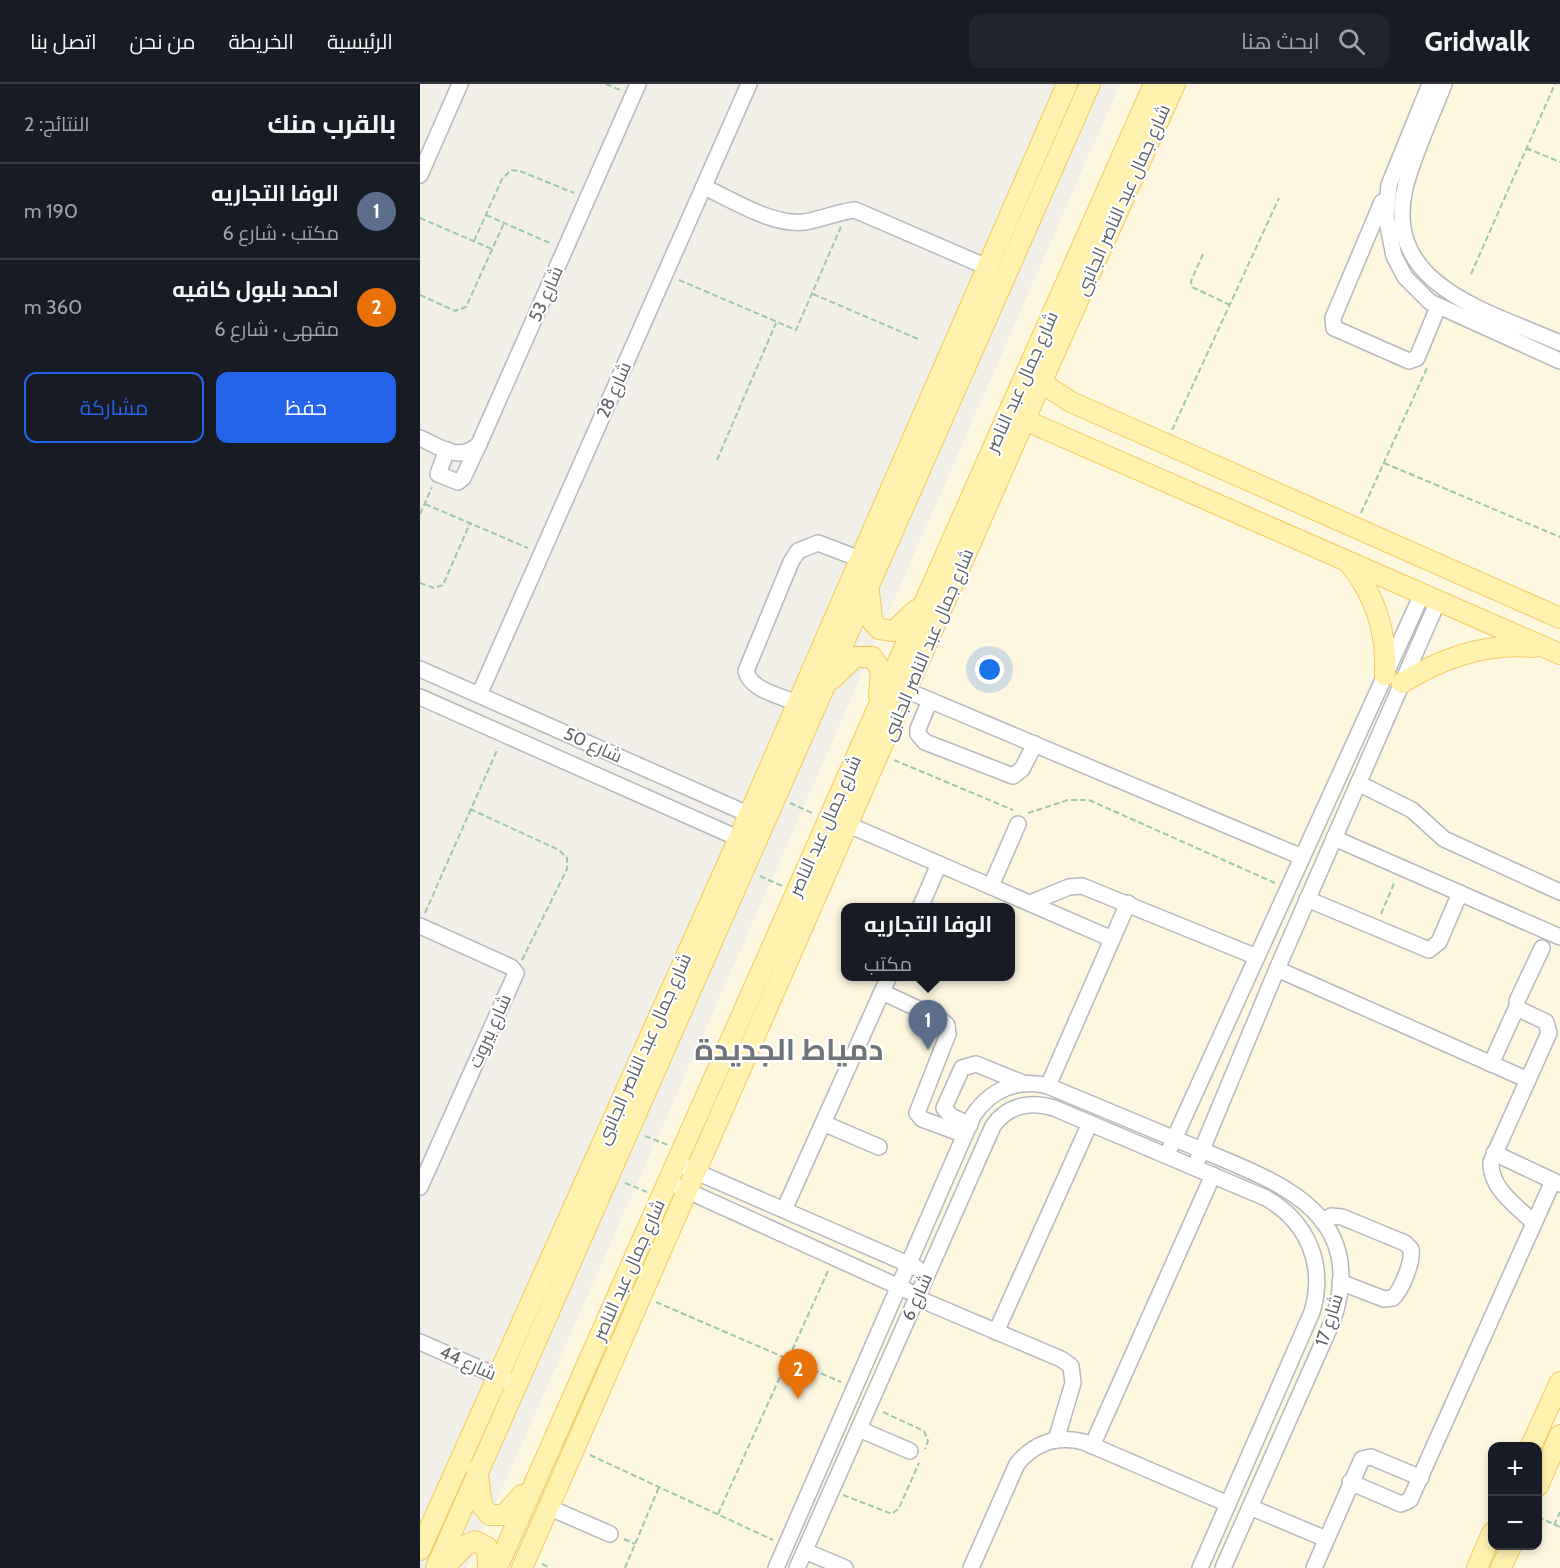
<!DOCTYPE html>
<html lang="ar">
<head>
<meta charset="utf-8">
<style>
	body { margin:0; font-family:Cabin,Cairo,sans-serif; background:#20242c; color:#f1f3f6; direction:rtl }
	.controls { position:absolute; right:18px; bottom:18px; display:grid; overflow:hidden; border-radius:12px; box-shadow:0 3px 9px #0003 }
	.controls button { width:54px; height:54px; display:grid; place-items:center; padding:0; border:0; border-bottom:2px solid #363941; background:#171b24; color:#f1f3f6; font:30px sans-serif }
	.you { position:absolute; left:570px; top:586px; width:21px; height:21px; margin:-15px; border:4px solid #fff; border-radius:50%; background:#1a73e8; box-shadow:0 0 0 9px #1a73e833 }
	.badge { display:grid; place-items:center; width:39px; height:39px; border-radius:50%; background:#2563eb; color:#fff; font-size:20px; font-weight:700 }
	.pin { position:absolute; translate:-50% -50px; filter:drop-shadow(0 2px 3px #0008) }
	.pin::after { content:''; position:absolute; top:32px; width:21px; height:18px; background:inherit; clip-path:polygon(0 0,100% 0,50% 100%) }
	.popup { position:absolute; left:421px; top:819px; width:174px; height:78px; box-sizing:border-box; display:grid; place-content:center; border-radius:12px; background:#171b24; filter:drop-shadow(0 2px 4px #0005); font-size:20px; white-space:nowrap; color:#9ea1a6 }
	.popup b { font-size:22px; color:#f1f3f6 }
	.popup::after { content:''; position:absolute; left:50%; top:100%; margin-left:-12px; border:12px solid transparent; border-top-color:#171b24 }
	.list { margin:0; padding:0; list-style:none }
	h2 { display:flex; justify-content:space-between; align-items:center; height:78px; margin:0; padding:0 24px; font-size:26px }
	h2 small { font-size:20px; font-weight:400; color:#9ea1a6 }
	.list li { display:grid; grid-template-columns:39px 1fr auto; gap:18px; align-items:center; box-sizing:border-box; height:96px; padding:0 24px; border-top:2px solid #363941 }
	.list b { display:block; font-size:22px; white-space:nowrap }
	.list p { margin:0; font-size:20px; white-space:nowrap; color:#9ea1a6 }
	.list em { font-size:20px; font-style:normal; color:#9ea1a6 }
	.actions { display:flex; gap:12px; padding:18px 24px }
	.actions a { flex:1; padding:14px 0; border:2px solid #2563eb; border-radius:12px; text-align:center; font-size:21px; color:#2563eb }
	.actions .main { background:#2563eb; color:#fff }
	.icon { flex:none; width:33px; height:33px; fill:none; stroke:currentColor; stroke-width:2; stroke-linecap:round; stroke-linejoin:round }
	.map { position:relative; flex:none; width:1140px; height:1484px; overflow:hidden; direction:ltr }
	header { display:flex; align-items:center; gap:36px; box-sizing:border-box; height:84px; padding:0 30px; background:#171b24; border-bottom:2px solid #363941 }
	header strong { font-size:28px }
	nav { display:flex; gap:33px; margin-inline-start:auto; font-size:21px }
	.search { width:420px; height:54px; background:#20242c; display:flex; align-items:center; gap:15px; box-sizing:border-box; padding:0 21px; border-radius:12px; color:#9ea1a6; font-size:22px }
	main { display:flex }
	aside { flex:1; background:#171b24 }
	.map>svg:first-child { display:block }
	.commercial { fill:#fef7e0; fill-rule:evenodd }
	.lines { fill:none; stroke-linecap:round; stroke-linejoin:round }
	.minor-casing { stroke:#b5b8bc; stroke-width:18 }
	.major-casing { stroke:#f2c960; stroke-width:22 }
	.path { stroke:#9cc7a9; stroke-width:2; stroke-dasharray:6 3; stroke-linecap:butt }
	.minor { stroke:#fff; stroke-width:15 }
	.major { stroke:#fff2af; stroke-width:20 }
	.labels { text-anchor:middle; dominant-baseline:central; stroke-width:4.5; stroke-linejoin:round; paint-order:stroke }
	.street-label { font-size:18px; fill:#5f6368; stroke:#fff }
	.town-label { font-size:30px; font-weight:bold; fill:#70757a; stroke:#fff }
</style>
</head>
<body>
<header>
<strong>Gridwalk</strong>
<div class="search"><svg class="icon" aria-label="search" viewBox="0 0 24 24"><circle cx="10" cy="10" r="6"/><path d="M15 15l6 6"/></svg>ابحث هنا</div>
<nav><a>الرئيسية</a><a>الخريطة</a><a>من نحن</a><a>اتصل بنا</a></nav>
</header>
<main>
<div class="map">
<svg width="1140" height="1484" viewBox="0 0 1140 1484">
	<rect width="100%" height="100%" fill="#f1efe8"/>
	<path class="commercial" d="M700,0H1140V1484H47L367,761ZM426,824H590V892H426ZM1072,1362H1118V1462H1072Z"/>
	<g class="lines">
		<g class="minor-casing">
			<g id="minor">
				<polyline points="1010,0 969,101 966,132 974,172 985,193 1010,218 1140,277"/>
				<path d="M1024,0C1011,34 994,69 985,104C962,203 1071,228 1140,259"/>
				<polyline points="0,91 40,0"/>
				<path d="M284,103C313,116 352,142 385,138C402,135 417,128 435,126L567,183"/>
				<polyline points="962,118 913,234 914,244 989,277 997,274 1018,223"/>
				<path d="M0,354C20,363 40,379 59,360L218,0"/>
				<polyline points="27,366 18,390 38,398 43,394 59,360"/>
				<polyline points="0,585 337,734"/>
				<polyline points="488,607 882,773"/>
				<polyline points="59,611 329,0"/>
				<polyline points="0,613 329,759"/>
				<polyline points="510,616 498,645 498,650 505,658 593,692 602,685 615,660"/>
				<path d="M377,619C361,612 330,606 326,587L371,478L378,467L398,459L440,475"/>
				<polyline points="938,699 992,726 1024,755 1140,808"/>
				<polyline points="429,741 692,855"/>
				<polyline points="914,754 1140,853"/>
				<polyline points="571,802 598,740"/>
				<polyline points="887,815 1009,866 1019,858 1040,809"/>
				<polyline points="610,819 649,803 662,802 837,873"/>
				<polyline points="500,824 519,780"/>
				<polyline points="0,842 91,883 96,889 0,1103"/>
				<polyline points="857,885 1108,996"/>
				<polyline points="462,908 520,935 527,941 528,950 497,1029 502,1035 545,1051"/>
				<polyline points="1097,926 1097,917 1122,864"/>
				<path d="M1071,980L1095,927L1101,926L1126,938L1129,949L1071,1078C1070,1105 1097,1122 1114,1139"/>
				<polyline points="628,1002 708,819"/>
				<polyline points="403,1039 459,1063"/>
				<polyline points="550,1041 531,1032 524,1024 542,984 556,980 603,999"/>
				<polyline points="750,1064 1002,510"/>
				<polyline points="1074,1069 1140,1100"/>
				<polyline points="778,1075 857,885 1018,517"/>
				<polyline points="256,1079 497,1184"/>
				<polyline points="259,1103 488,1207"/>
				<polyline points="364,1126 469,892"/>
				<path d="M902,1137L911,1132L922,1133L985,1159L991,1165C993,1178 982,1205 973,1214L964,1215L920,1198"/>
				<polyline points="497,1214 641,1275 651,1282 653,1299 636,1356"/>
				<polyline points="576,1248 670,1039"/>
				<polyline points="0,1258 95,1300"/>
				<polyline points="439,1345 490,1367"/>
				<polyline points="672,1362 793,1091"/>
				<polyline points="930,1398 981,1420 990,1416 1133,1097"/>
				<polyline points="128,1423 190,1450"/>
				<polyline points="830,1423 906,1455"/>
				<polyline points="385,1467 425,1484"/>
				<path d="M356,1484L553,1032C570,1006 597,994 628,1002C676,1022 724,1042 772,1062C851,1096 950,1124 913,1236L803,1484"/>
				<path d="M377,1484L573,1042C588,1021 610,1017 634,1024L846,1114C888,1138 906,1181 892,1228L780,1484"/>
				<path d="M551,1484L597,1380C614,1359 637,1351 664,1358L808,1420"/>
				<polyline points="894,1484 942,1375 951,1373 1001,1394"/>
			</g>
		</g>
		<g class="major-casing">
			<g id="major">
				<polyline points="611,292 651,318 1140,534"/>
				<polyline points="593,331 1140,570"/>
				<path d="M928,478C956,511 967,548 965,591"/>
				<polyline points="449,507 452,537 459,545 474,547 496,526"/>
				<polyline points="412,595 435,573 452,573 461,586 459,611"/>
				<path d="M982,599C1022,574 1066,559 1113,563"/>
				<polyline points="1111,1362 1140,1298"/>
				<polyline points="57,1386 62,1422 70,1431 84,1431 102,1411"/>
				<polyline points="1118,1402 1140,1351"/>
				<polyline points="0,1466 319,754 647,0"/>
				<polyline points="16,1484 670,0"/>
				<polyline points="23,1484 46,1461 55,1457 67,1463 68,1484"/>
				<polyline points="77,1484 734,0"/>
				<polyline points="102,1484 605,335 755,0"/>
				<polyline points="1057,1484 1072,1449"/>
				<polyline points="1081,1484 1091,1462"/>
			</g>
		</g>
		<g class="path">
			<polyline points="186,0 200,6"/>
			<polyline points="1106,64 1140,78"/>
			<polyline points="66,131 132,160"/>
			<polyline points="0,134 72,165"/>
			<polyline points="54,157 82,95 91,86 100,87 154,109"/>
			<polyline points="783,170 771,197 772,203 810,221"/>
			<polyline points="1051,190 1135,0"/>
			<polyline points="259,196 376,246 421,143"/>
			<polyline points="393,210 498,255"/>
			<polyline points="0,211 35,227 46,223 84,139"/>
			<polyline points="752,346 859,114"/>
			<polyline points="297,376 356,239"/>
			<polyline points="964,379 1140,453"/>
			<polyline points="5,420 108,464"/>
			<polyline points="941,429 1007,284"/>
			<polyline points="0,430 12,403"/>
			<polyline points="0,499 14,504 23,501 50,439"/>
			<polyline points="474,676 593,726"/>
			<polyline points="370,719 392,729"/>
			<polyline points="50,725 139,766 147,774 147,785 102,876"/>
			<polyline points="608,729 648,716 669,716 855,799"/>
			<polyline points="340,792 362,802"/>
			<polyline points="5,829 78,664"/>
			<polyline points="961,830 975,797"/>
			<polyline points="225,1052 248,1061"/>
			<polyline points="205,1099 227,1108"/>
			<polyline points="236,1218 421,1298"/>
			<polyline points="463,1328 504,1347 508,1357 505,1365"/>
			<polyline points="170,1371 353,1456"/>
			<polyline points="423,1411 472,1430 479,1424 499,1379"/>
			<polyline points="298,1430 408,1187"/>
			<polyline points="1118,1433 1140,1443"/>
			<polyline points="1134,1441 1140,1428"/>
			<polyline points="204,1455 215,1460"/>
			<polyline points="122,1480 130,1484"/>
			<polyline points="205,1484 239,1403"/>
		</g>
		<use href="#minor" class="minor"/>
		<use href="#major" class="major"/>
	</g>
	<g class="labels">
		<g class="street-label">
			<text transform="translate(703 116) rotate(-66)">شارع جمال عبد الناصر الجانبى</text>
			<text transform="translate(126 210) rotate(-66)">شارع 53</text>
			<text transform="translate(602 298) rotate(-66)">شارع جمال عبد الناصر</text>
			<text transform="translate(194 306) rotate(-66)">شارع 28</text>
			<text transform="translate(508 561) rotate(-67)">شارع جمال عبد الناصر الجانبى</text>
			<text transform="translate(173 661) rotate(24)">شارع 50</text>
			<text transform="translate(405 742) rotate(-66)">شارع جمال عبد الناصر</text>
			<text transform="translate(70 947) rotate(-66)">شارع بيروت</text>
			<text transform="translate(224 965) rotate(-66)">شارع جمال عبد الناصر الجانبى</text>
			<text transform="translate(209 1186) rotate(-66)">شارع جمال عبد الناصر</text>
			<text transform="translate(497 1213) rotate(-66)">شارع 6</text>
			<text transform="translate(909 1236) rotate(-72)">شارع 17</text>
			<text transform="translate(48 1279) rotate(24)">شارع 44</text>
		</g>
		<g class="town-label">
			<text x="369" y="965">دمياط الجديدة</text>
		</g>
	</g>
</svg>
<div class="controls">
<button>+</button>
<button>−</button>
</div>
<div class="you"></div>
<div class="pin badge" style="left:508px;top:966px;background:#5c6f8a">1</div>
<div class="popup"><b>الوفا التجاريه</b>مكتب</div>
<div class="pin badge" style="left:378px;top:1315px;background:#e8710a">2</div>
</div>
<aside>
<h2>بالقرب منك<small>النتائج: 2</small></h2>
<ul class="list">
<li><span class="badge" style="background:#5c6f8a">1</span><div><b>الوفا التجاريه</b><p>مكتب · شارع 6</p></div><em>190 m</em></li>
<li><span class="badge" style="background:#e8710a">2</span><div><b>احمد بلبول كافيه</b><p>مقهى · شارع 6</p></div><em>360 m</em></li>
</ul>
<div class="actions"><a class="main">حفظ</a><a>مشاركة</a></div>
</aside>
</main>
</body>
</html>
